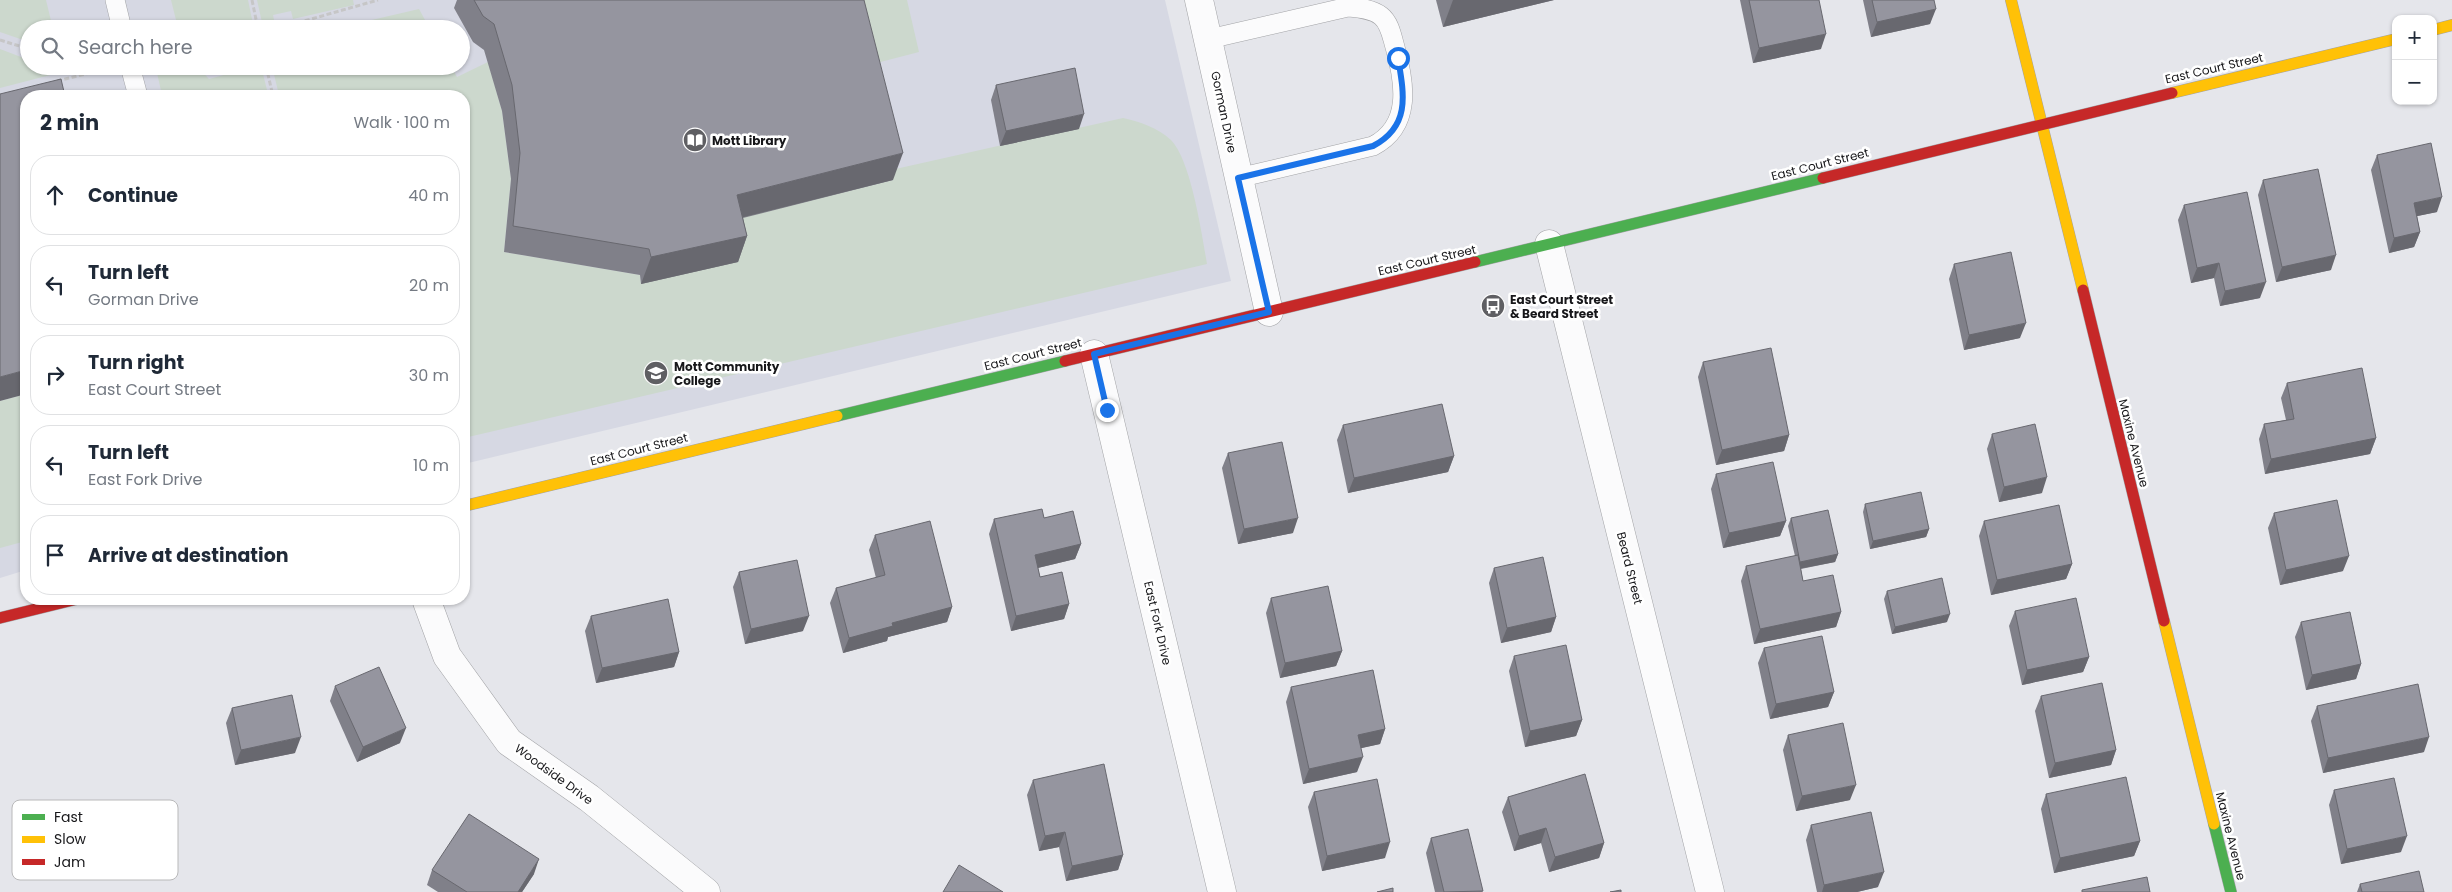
<!DOCTYPE html>
<html lang="en">
<head>
<meta charset="utf-8">
<style>
	body { margin:0; font-family:Poppins,sans-serif; background:#f6f6f7; color:#1f2937 }
	.controls { position:absolute; right:15px; top:15px; display:grid; overflow:hidden; border-radius:10px; box-shadow:0 1px 4px #0004 }
	.controls button { width:45px; height:45px; display:grid; place-items:center; padding:0; border:0; border-bottom:1px solid #e0e1e3; background:#fff; color:#1f2937; font:25px sans-serif }
	.stop { position:absolute; width:15px; height:15px; margin:-11px; border:4px solid #1a73e8; border-radius:50%; background:#fff }
	.stop.end { background:#1a73e8; border-color:#fff; box-shadow:0 1px 5px #0008 }
	.list { margin:0; padding:0; list-style:none }
	h2 { display:flex; justify-content:space-between; align-items:center; height:65px; margin:0; padding:0 20px; font-size:21px }
	h2 small { font-size:16px; font-weight:400; color:#747a83 }
	.list li { display:grid; grid-template-columns:32px 1fr auto; gap:15px; align-items:center; box-sizing:border-box; height:80px; margin:0 10px 10px; padding:0 10px; border:1px solid #e0e1e3; border-radius:20px }
	.list b { display:block; font-size:19px; white-space:nowrap }
	.list p { margin:0; font-size:16px; white-space:nowrap; color:#747a83 }
	.list em { font-size:16px; font-style:normal; color:#747a83 }
	.icon { flex:none; width:28px; height:28px; fill:none; stroke:currentColor; stroke-width:2; stroke-linecap:round; stroke-linejoin:round }
	.map { position:relative; flex:none; width:2452px; height:892px; overflow:hidden }
	.search { position:absolute; background:#fff; box-shadow:0 1px 4px #0004; left:20px; top:20px; width:450px; height:55px; display:flex; align-items:center; gap:12px; box-sizing:border-box; padding:0 18px; border-radius:28px; color:#747a83; font-size:19px }
	.panel { position:absolute; background:#fff; box-shadow:0 1px 4px #0004; left:20px; top:90px; width:450px; height:515px; border-radius:20px }
	.map>svg:first-child { display:block }
	.built { fill:#d6d8e3; fill-rule:evenodd }
	.green { fill:#ccd8cd }
	.lines { fill:none; stroke-linecap:round; stroke-linejoin:round }
	.lane-casing { stroke:#a2a3a6; stroke-width:20 }
	.street-casing { stroke:#a2a3a6; stroke-width:29 }
	.fast-casing { stroke:#a2a3a6; stroke-width:12 }
	.slow-casing { stroke:#a2a3a6; stroke-width:12 }
	.jam-casing { stroke:#a2a3a6; stroke-width:12 }
	.path { stroke:#c6c6c7; stroke-width:3; stroke-dasharray:5 2.5; stroke-linecap:butt }
	.lane { stroke:#fbfbfc; stroke-width:19 }
	.street { stroke:#fbfbfc; stroke-width:28 }
	.fast { stroke:#4caf50; stroke-width:11 }
	.slow { stroke:#ffc107; stroke-width:11 }
	.jam { stroke:#c62828; stroke-width:11 }
	.wall { fill:#808089 }
	.shaded-wall { fill:#68686f }
	.building { fill:#95959f; stroke:#68686f }
	.route { stroke:#1a73e8; stroke-width:6 }
	.labels { text-anchor:middle; dominant-baseline:central; stroke-width:5; stroke-linejoin:round; paint-order:stroke }
	.street-label { font-size:12px; fill:#17171a; stroke:#fff }
	.poi-label { font-size:12px; font-weight:bold; fill:#17171a; stroke:#fff; text-anchor:start }
	.key { fill:#fff; stroke:#b9b9ba; stroke-width:1 }
	.key-label { font-size:14px; fill:#17171a }
</style>
</head>
<body>
<div class="map">
<svg width="2452" height="892" viewBox="0 0 2452 892">
	<rect width="100%" height="100%" fill="#e5e6eb"/>
	<path class="built" d="M0,0H1165L1231,281L464,464V96H26V570L0,578ZM29,29H461V66H29Z"/>
	<g class="green">
		<polygon points="0,0 46,0 53,29 29,29 29,42 0,32"/>
		<polygon points="171,0 248,0 254,29 240,29 238,24 221,29 174,29 178,28"/>
		<polygon points="257,0 353,0 354,5 293,19 291,11 273,15 275,25 263,27"/>
		<polygon points="848,0 907,0 919,52 865,66"/>
		<polygon points="419,9 430,29 333,29"/>
		<polygon points="0,49 29,60 29,66 46,66 62,72 0,88"/>
		<path d="M488,62L502,111L511,179L504,252L640,275L641,284L728,221L893,180L891,170L1123,118C1140,122 1157,127 1171,140C1191,160 1202,235 1207,264L464,438V96H287L278,91L272,66H451L457,77Z"/>
		<polygon points="181,66 197,66 209,79 231,73 230,66 261,66 268,94 266,96 194,96 193,90 162,95 157,73"/>
		<polygon points="26,394 26,541 0,548 0,401"/>
	</g>
	<g class="lines">
		<g class="lane-casing">
			<g id="lane">
				<polyline points="115,0 122,29"/>
				<path d="M1209,39L1348,7C1359,8 1372,9 1381,16C1390,23 1392,37 1395,47C1405,83 1412,126 1373,146L1238,178"/>
				<polyline points="130,66 138,96"/>
			</g>
		</g>
		<g class="street-casing">
			<g id="street">
				<polyline points="1199,0 1269,312"/>
				<polyline points="1549,244 1710,892"/>
				<polyline points="1094,354 1222,892"/>
				<polyline points="426,599 447,656 509,742 589,798 706,892"/>
			</g>
		</g>
		<g class="fast-casing">
			<g id="fast">
				<polyline points="1475,262 1823,178"/>
				<polyline points="837,416 1065,361"/>
				<polyline points="2214,824 2231,892"/>
			</g>
		</g>
		<g class="slow-casing">
			<g id="slow">
				<polyline points="2011,0 2083,290"/>
				<polyline points="2433,30 2452,25"/>
				<polyline points="2172,93 2396,39"/>
				<polyline points="464,506 837,416"/>
				<polyline points="2164,621 2214,824"/>
			</g>
		</g>
		<g class="jam-casing">
			<g id="jam">
				<polyline points="1823,178 2172,93"/>
				<polyline points="2083,290 2164,621"/>
				<polyline points="1065,361 1475,262"/>
				<polyline points="0,618 77,599"/>
			</g>
		</g>
		<g class="path">
			<polyline points="252,0 258,29"/>
			<polyline points="276,29 378,0"/>
			<polyline points="0,40 29,49"/>
			<polyline points="266,66 273,96"/>
			<polyline points="57,81 102,70"/>
		</g>
		<use href="#lane" class="lane"/>
		<use href="#street" class="street"/>
		<use href="#fast" class="fast"/>
		<use href="#slow" class="slow"/>
		<use href="#jam" class="jam"/>
	</g>
	<g class="wall">
		<polygon points="457,0 864,0 893,180 743,218 747,236 738,262 641,284 640,275 504,252 511,179 502,111 484,50 473,42 454,8"/>
		<polygon points="1436,0 1554,0 1443,27"/>
		<polygon points="1740,0 1819,0 1821,49 1753,63"/>
		<polygon points="1863,0 1934,0 1930,24 1871,37"/>
		<polygon points="996,85 1079,129 1000,146 991,100"/>
		<polygon points="2377,155 2437,212 2417,216 2420,232 2414,247 2389,253 2371,170"/>
		<polygon points="2263,180 2331,270 2276,282 2258,195"/>
		<polygon points="2184,205 2260,298 2220,306 2214,278 2191,283 2178,220"/>
		<polygon points="1954,264 2020,338 1964,350 1949,279"/>
		<polygon points="1703,362 1789,435 1784,451 1716,465 1698,377"/>
		<polygon points="2287,383 2376,438 2370,454 2265,474 2259,439 2264,424 2286,420 2281,398"/>
		<polygon points="1343,425 1454,456 1448,472 1348,493 1337,440"/>
		<polygon points="1992,434 2042,493 1999,502 1987,449"/>
		<polygon points="1228,453 1293,533 1238,544 1222,468"/>
		<polygon points="1716,474 1786,521 1780,536 1723,548 1711,489"/>
		<polygon points="1865,504 1929,529 1926,537 1870,549 1863,512"/>
		<polygon points="2274,513 2343,571 2280,585 2268,528"/>
		<polygon points="1044,518 1081,544 1075,559 1038,568 1040,577 1069,604 1064,619 1011,631 989,534 994,519"/>
		<polygon points="1791,518 1838,554 1835,562 1801,569 1803,581 1841,612 1836,627 1754,644 1741,581 1746,566 1795,556 1788,526"/>
		<polygon points="1984,521 2072,564 2066,579 1991,595 1979,536"/>
		<polygon points="875,535 952,607 947,622 888,637 887,641 843,653 830,603 836,588 876,578 869,550"/>
		<polygon points="1494,568 1556,617 1551,632 1501,643 1489,583"/>
		<polygon points="739,572 803,631 745,644 733,587"/>
		<polygon points="1887,591 1947,622 1892,634 1884,599"/>
		<polygon points="1271,598 1342,651 1336,666 1280,678 1266,613"/>
		<polygon points="2015,611 2089,657 2083,672 2022,685 2009,626"/>
		<polygon points="591,616 679,652 674,667 596,683 585,631"/>
		<polygon points="2301,622 2361,664 2356,679 2306,690 2295,637"/>
		<polygon points="1764,648 1834,692 1828,707 1770,719 1758,663"/>
		<polygon points="1514,656 1582,720 1576,736 1525,747 1509,671"/>
		<polygon points="335,686 400,743 357,762 330,701"/>
		<polygon points="1291,687 1385,729 1380,744 1361,748 1357,772 1303,784 1286,702"/>
		<polygon points="2041,696 2116,750 2111,765 2049,778 2035,711"/>
		<polygon points="2317,706 2424,752 2323,773 2311,721"/>
		<polygon points="232,708 295,753 235,765 226,723"/>
		<polygon points="1788,735 1850,800 1796,811 1783,750"/>
		<polygon points="1033,780 1123,855 1118,870 1066,881 1059,847 1039,851 1027,795"/>
		<polygon points="2334,790 2401,852 2341,864 2329,805"/>
		<polygon points="1314,792 1385,858 1322,871 1308,807"/>
		<polygon points="2046,794 2140,841 2134,856 2054,873 2041,809"/>
		<polygon points="1508,797 1604,843 1599,858 1549,872 1541,843 1514,851 1502,812"/>
		<polygon points="1811,825 1878,887 1857,892 1817,892 1806,840"/>
		<polygon points="1431,838 1483,891 1482,892 1435,892 1426,853"/>
		<polygon points="432,870 534,874 522,892 438,892 427,885"/>
		<polygon points="2360,884 2424,892 2357,892"/>
	</g>
	<g class="shaded-wall">
		<polygon points="1453,0 1554,0 1443,27"/>
		<polygon points="1936,9 1930,24 1871,37 1877,22"/>
		<polygon points="1826,34 1821,49 1753,63 1759,48"/>
		<polygon points="1084,114 1079,129 1000,146 1006,131"/>
		<polygon points="903,153 893,180 728,221 737,195"/>
		<polygon points="2442,197 2437,212 2408,218 2414,203"/>
		<polygon points="2420,232 2414,247 2389,253 2394,238"/>
		<polygon points="747,236 738,262 641,284 651,257"/>
		<polygon points="2336,255 2331,270 2276,282 2282,267"/>
		<polygon points="2219,263 2214,278 2191,283 2197,268"/>
		<polygon points="2266,282 2260,298 2220,306 2225,291"/>
		<polygon points="2026,323 2020,338 1964,350 1969,335"/>
		<polygon points="26,370 26,394 0,401 0,377"/>
		<polygon points="1789,435 1784,451 1716,465 1722,450"/>
		<polygon points="2376,438 2370,454 2265,474 2271,459"/>
		<polygon points="1454,456 1448,472 1348,493 1354,478"/>
		<polygon points="2047,477 2042,493 1999,502 2004,487"/>
		<polygon points="1298,518 1293,533 1238,544 1244,529"/>
		<polygon points="1786,521 1780,536 1723,548 1729,533"/>
		<polygon points="1929,529 1926,537 1870,549 1873,541"/>
		<polygon points="1081,544 1075,559 1029,570 1035,555"/>
		<polygon points="1838,554 1835,562 1798,569 1800,562"/>
		<polygon points="2349,556 2343,571 2280,585 2286,570"/>
		<polygon points="2072,564 2066,579 1991,595 1997,580"/>
		<polygon points="1069,604 1064,619 1011,631 1016,616"/>
		<polygon points="952,607 947,622 888,637 887,641 843,653 849,638 892,623"/>
		<polygon points="1841,612 1836,627 1754,644 1760,629"/>
		<polygon points="1950,614 1947,622 1892,634 1895,627"/>
		<polygon points="809,616 803,631 745,644 751,629"/>
		<polygon points="1556,617 1551,632 1501,643 1507,628"/>
		<polygon points="1342,651 1336,666 1280,678 1285,663"/>
		<polygon points="679,652 674,667 596,683 602,668"/>
		<polygon points="2089,657 2083,672 2022,685 2027,670"/>
		<polygon points="2361,664 2356,679 2306,690 2312,675"/>
		<polygon points="1834,692 1828,707 1770,719 1776,704"/>
		<polygon points="1582,720 1576,736 1525,747 1530,731"/>
		<polygon points="406,728 400,743 357,762 363,747"/>
		<polygon points="1385,729 1380,744 1353,750 1358,735"/>
		<polygon points="301,737 295,753 235,765 241,750"/>
		<polygon points="2429,737 2424,752 2323,773 2328,758"/>
		<polygon points="2116,750 2111,765 2049,778 2055,763"/>
		<polygon points="1363,757 1357,772 1303,784 1309,769"/>
		<polygon points="1856,785 1850,800 1796,811 1802,796"/>
		<polygon points="1546,828 1541,843 1514,851 1519,836"/>
		<polygon points="1065,832 1059,847 1039,851 1045,836"/>
		<polygon points="2407,836 2401,852 2341,864 2347,849"/>
		<polygon points="2140,841 2134,856 2054,873 2060,858"/>
		<polygon points="1390,842 1385,858 1322,871 1327,856"/>
		<polygon points="1604,843 1599,858 1549,872 1555,857"/>
		<polygon points="1123,855 1118,870 1066,881 1072,866"/>
		<polygon points="539,859 534,874 522,892 518,892"/>
		<polygon points="1884,872 1878,887 1857,892 1822,892 1824,885"/>
	</g>
	<g class="building">
		<polygon points="474,0 864,0 903,153 737,195 747,236 651,257 649,249 513,226 520,153 512,85 494,24 483,16"/>
		<polygon points="1749,0 1819,0 1826,34 1759,48"/>
		<polygon points="1872,0 1934,0 1936,9 1877,22"/>
		<polygon points="1075,68 1084,114 1006,131 996,85"/>
		<polygon points="61,79 65,96 26,96 26,370 0,377 0,94"/>
		<polygon points="2431,143 2442,197 2414,203 2420,232 2394,238 2377,155"/>
		<polygon points="2318,169 2336,255 2282,267 2263,180"/>
		<polygon points="2247,192 2266,282 2225,291 2219,263 2197,268 2184,205"/>
		<polygon points="2011,252 2026,323 1969,335 1954,264"/>
		<polygon points="1771,348 1789,435 1722,450 1703,362"/>
		<polygon points="2362,368 2376,438 2271,459 2264,424 2294,419 2287,383"/>
		<polygon points="1442,404 1454,456 1354,478 1343,425"/>
		<polygon points="2035,424 2047,477 2004,487 1992,434"/>
		<polygon points="1282,442 1298,518 1244,529 1228,453"/>
		<polygon points="1773,462 1786,521 1729,533 1716,474"/>
		<polygon points="1921,492 1929,529 1873,541 1865,504"/>
		<polygon points="2337,500 2349,556 2286,570 2274,513"/>
		<polygon points="2059,505 2072,564 1997,580 1984,521"/>
		<polygon points="1042,509 1044,518 1073,511 1081,544 1035,555 1040,577 1062,572 1069,604 1016,616 994,519"/>
		<polygon points="1828,510 1838,554 1800,562 1791,518"/>
		<polygon points="930,521 952,607 892,623 893,626 849,638 836,588 885,575 875,535"/>
		<polygon points="1798,555 1803,581 1833,575 1841,612 1760,629 1746,566"/>
		<polygon points="1543,557 1556,617 1507,628 1494,568"/>
		<polygon points="797,560 809,616 751,629 739,572"/>
		<polygon points="1942,578 1950,614 1895,627 1887,591"/>
		<polygon points="1328,586 1342,651 1285,663 1271,598"/>
		<polygon points="2076,598 2089,657 2027,670 2015,611"/>
		<polygon points="668,599 679,652 602,668 591,616"/>
		<polygon points="2350,612 2361,664 2312,675 2301,622"/>
		<polygon points="1822,636 1834,692 1776,704 1764,648"/>
		<polygon points="1566,645 1582,720 1530,731 1514,656"/>
		<polygon points="379,667 406,728 363,747 335,686"/>
		<polygon points="1373,670 1385,729 1358,735 1363,757 1309,769 1291,687"/>
		<polygon points="2102,683 2116,750 2055,763 2041,696"/>
		<polygon points="2418,684 2429,737 2328,758 2317,706"/>
		<polygon points="292,695 301,737 241,750 232,708"/>
		<polygon points="1843,723 1856,785 1802,796 1788,735"/>
		<polygon points="1104,764 1123,855 1072,866 1065,832 1045,836 1033,780"/>
		<polygon points="1585,774 1604,843 1555,857 1546,828 1519,836 1508,797"/>
		<polygon points="2126,777 2140,841 2060,858 2046,794"/>
		<polygon points="2394,778 2407,836 2347,849 2334,790"/>
		<polygon points="1377,779 1390,842 1327,856 1314,792"/>
		<polygon points="1871,812 1884,872 1824,885 1811,825"/>
		<polygon points="469,814 539,859 518,892 467,892 432,870"/>
		<polygon points="1468,829 1483,891 1444,892 1431,838"/>
		<polygon points="959,865 1003,892 943,892"/>
		<polygon points="2419,871 2424,892 2362,892 2360,884"/>
		<polygon points="2147,877 2150,892 2082,892 2082,890"/>
		<polygon points="1393,888 1393,892 1377,892"/>
		<polygon points="1621,890 1621,892 1610,892"/>
	</g>
	<g class="lines">
		<path class="route" d="M1107,410L1094,354L1269,312L1238,178L1373,146C1411,126 1404,94 1398,58"/>
	</g>
	<defs>
		<g id="library-disc" transform="scale(1.25)"><circle r="9.5" fill="#5f5f63" stroke="#fff"/><path d="M-6-4Q-3-5.5-.7-3.5V5Q-3 3-6 4ZM6-4Q3-5.5 .7-3.5V5Q3 3 6 4Z" fill="#fff"/></g>
		<g id="bus-disc" transform="scale(1.25)"><circle r="9.5" fill="#5f5f63" stroke="#fff"/><path d="M-5-6H5V4H4V6H2V4H-2V6H-4V4H-5ZM-3.5-4V0h7V-4ZM-3.5 1.2v1.5H-2V1.2ZM2 1.2v1.5H3.5V1.2Z" fill="#fff"/></g>
		<g id="university-disc" transform="scale(1.25)"><circle r="9.5" fill="#5f5f63" stroke="#fff"/><path d="M0-5L7-2L0 1L-7-2ZM-4 1L0 2.5L4 1V4Q0 6-4 4Z" fill="#fff"/></g>
	</defs>
	<g fill-rule="evenodd">
		<use href="#library-disc" x="695" y="140"/>
		<use href="#bus-disc" x="1493" y="306"/>
		<use href="#university-disc" x="656" y="373"/>
	</g>
	<g class="labels">
		<g class="street-label">
			<text transform="translate(2214 68) rotate(-13)">East Court Street</text>
			<text transform="translate(1224 112) rotate(78)">Gorman Drive</text>
			<text transform="translate(1820 164) rotate(-14)">East Court Street</text>
			<text transform="translate(1427 260) rotate(-13)">East Court Street</text>
			<text transform="translate(1033 354) rotate(-14)">East Court Street</text>
			<text transform="translate(2134 443) rotate(76)">Maxine Avenue</text>
			<text transform="translate(639 449) rotate(-14)">East Court Street</text>
			<text transform="translate(1630 568) rotate(76)">Beard Street</text>
			<text transform="translate(1158 623) rotate(77)">East Fork Drive</text>
			<text transform="translate(554 774) rotate(36)">Woodside Drive</text>
			<text transform="translate(2231 836) rotate(76)">Maxine Avenue</text>
		</g>
		<g class="poi-label">
			<text x="712" y="140">Mott Library</text>
			<text x="1510" y="299">East Court Street<tspan x="1510" dy="14">&amp; Beard Street</tspan></text>
			<text x="674" y="366">Mott Community<tspan x="674" dy="14">College</tspan></text>
		</g>
	</g>
	<rect x="12" y="800" width="166" height="80" rx="8" class="key"/>
	<rect x="22" y="814" width="23" height="6" fill="#4caf50"/>
	<rect x="22" y="836" width="23" height="7" fill="#ffc107"/>
	<rect x="22" y="859" width="23" height="6" fill="#c62828"/>
	<g class="key-label">
		<text x="54" y="822">Fast</text>
		<text x="54" y="844">Slow</text>
		<text x="54" y="867">Jam</text>
	</g>
</svg>
<div class="controls">
<button>+</button>
<button>−</button>
</div>
<div class="stop" style="left:1398px;top:58px"></div>
<div class="stop end" style="left:1107px;top:410px"></div>
<div class="search"><svg class="icon" aria-label="search" viewBox="0 0 24 24"><circle cx="10" cy="10" r="6"/><path d="M15 15l6 6"/></svg>Search here</div>
<section class="panel">
<h2>2 min<small>Walk · 100 m</small></h2>
<ul class="list">
<li><svg class="icon" aria-label="ahead" viewBox="0 0 24 24"><path d="M12 20V5M6 11l6-6 6 6"/></svg><div><b>Continue</b></div><em>40 m</em></li>
<li><svg class="icon" aria-label="left" viewBox="0 0 24 24"><path d="M17 20v-9H6M10 6l-5 5 5 5"/></svg><div><b>Turn left</b><p>Gorman Drive</p></div><em>20 m</em></li>
<li><svg class="icon" aria-label="right" viewBox="0 0 24 24"><path d="M7 20v-9h11M14 6l5 5-5 5"/></svg><div><b>Turn right</b><p>East Court Street</p></div><em>30 m</em></li>
<li><svg class="icon" aria-label="left" viewBox="0 0 24 24"><path d="M17 20v-9H6M10 6l-5 5 5 5"/></svg><div><b>Turn left</b><p>East Fork Drive</p></div><em>10 m</em></li>
<li><svg class="icon" aria-label="arrive" viewBox="0 0 24 24"><path d="M6 21V4h12l-3 4 3 4H6"/></svg><div><b>Arrive at destination</b></div></li>
</ul>
</section>
</div>
</body>
</html>
